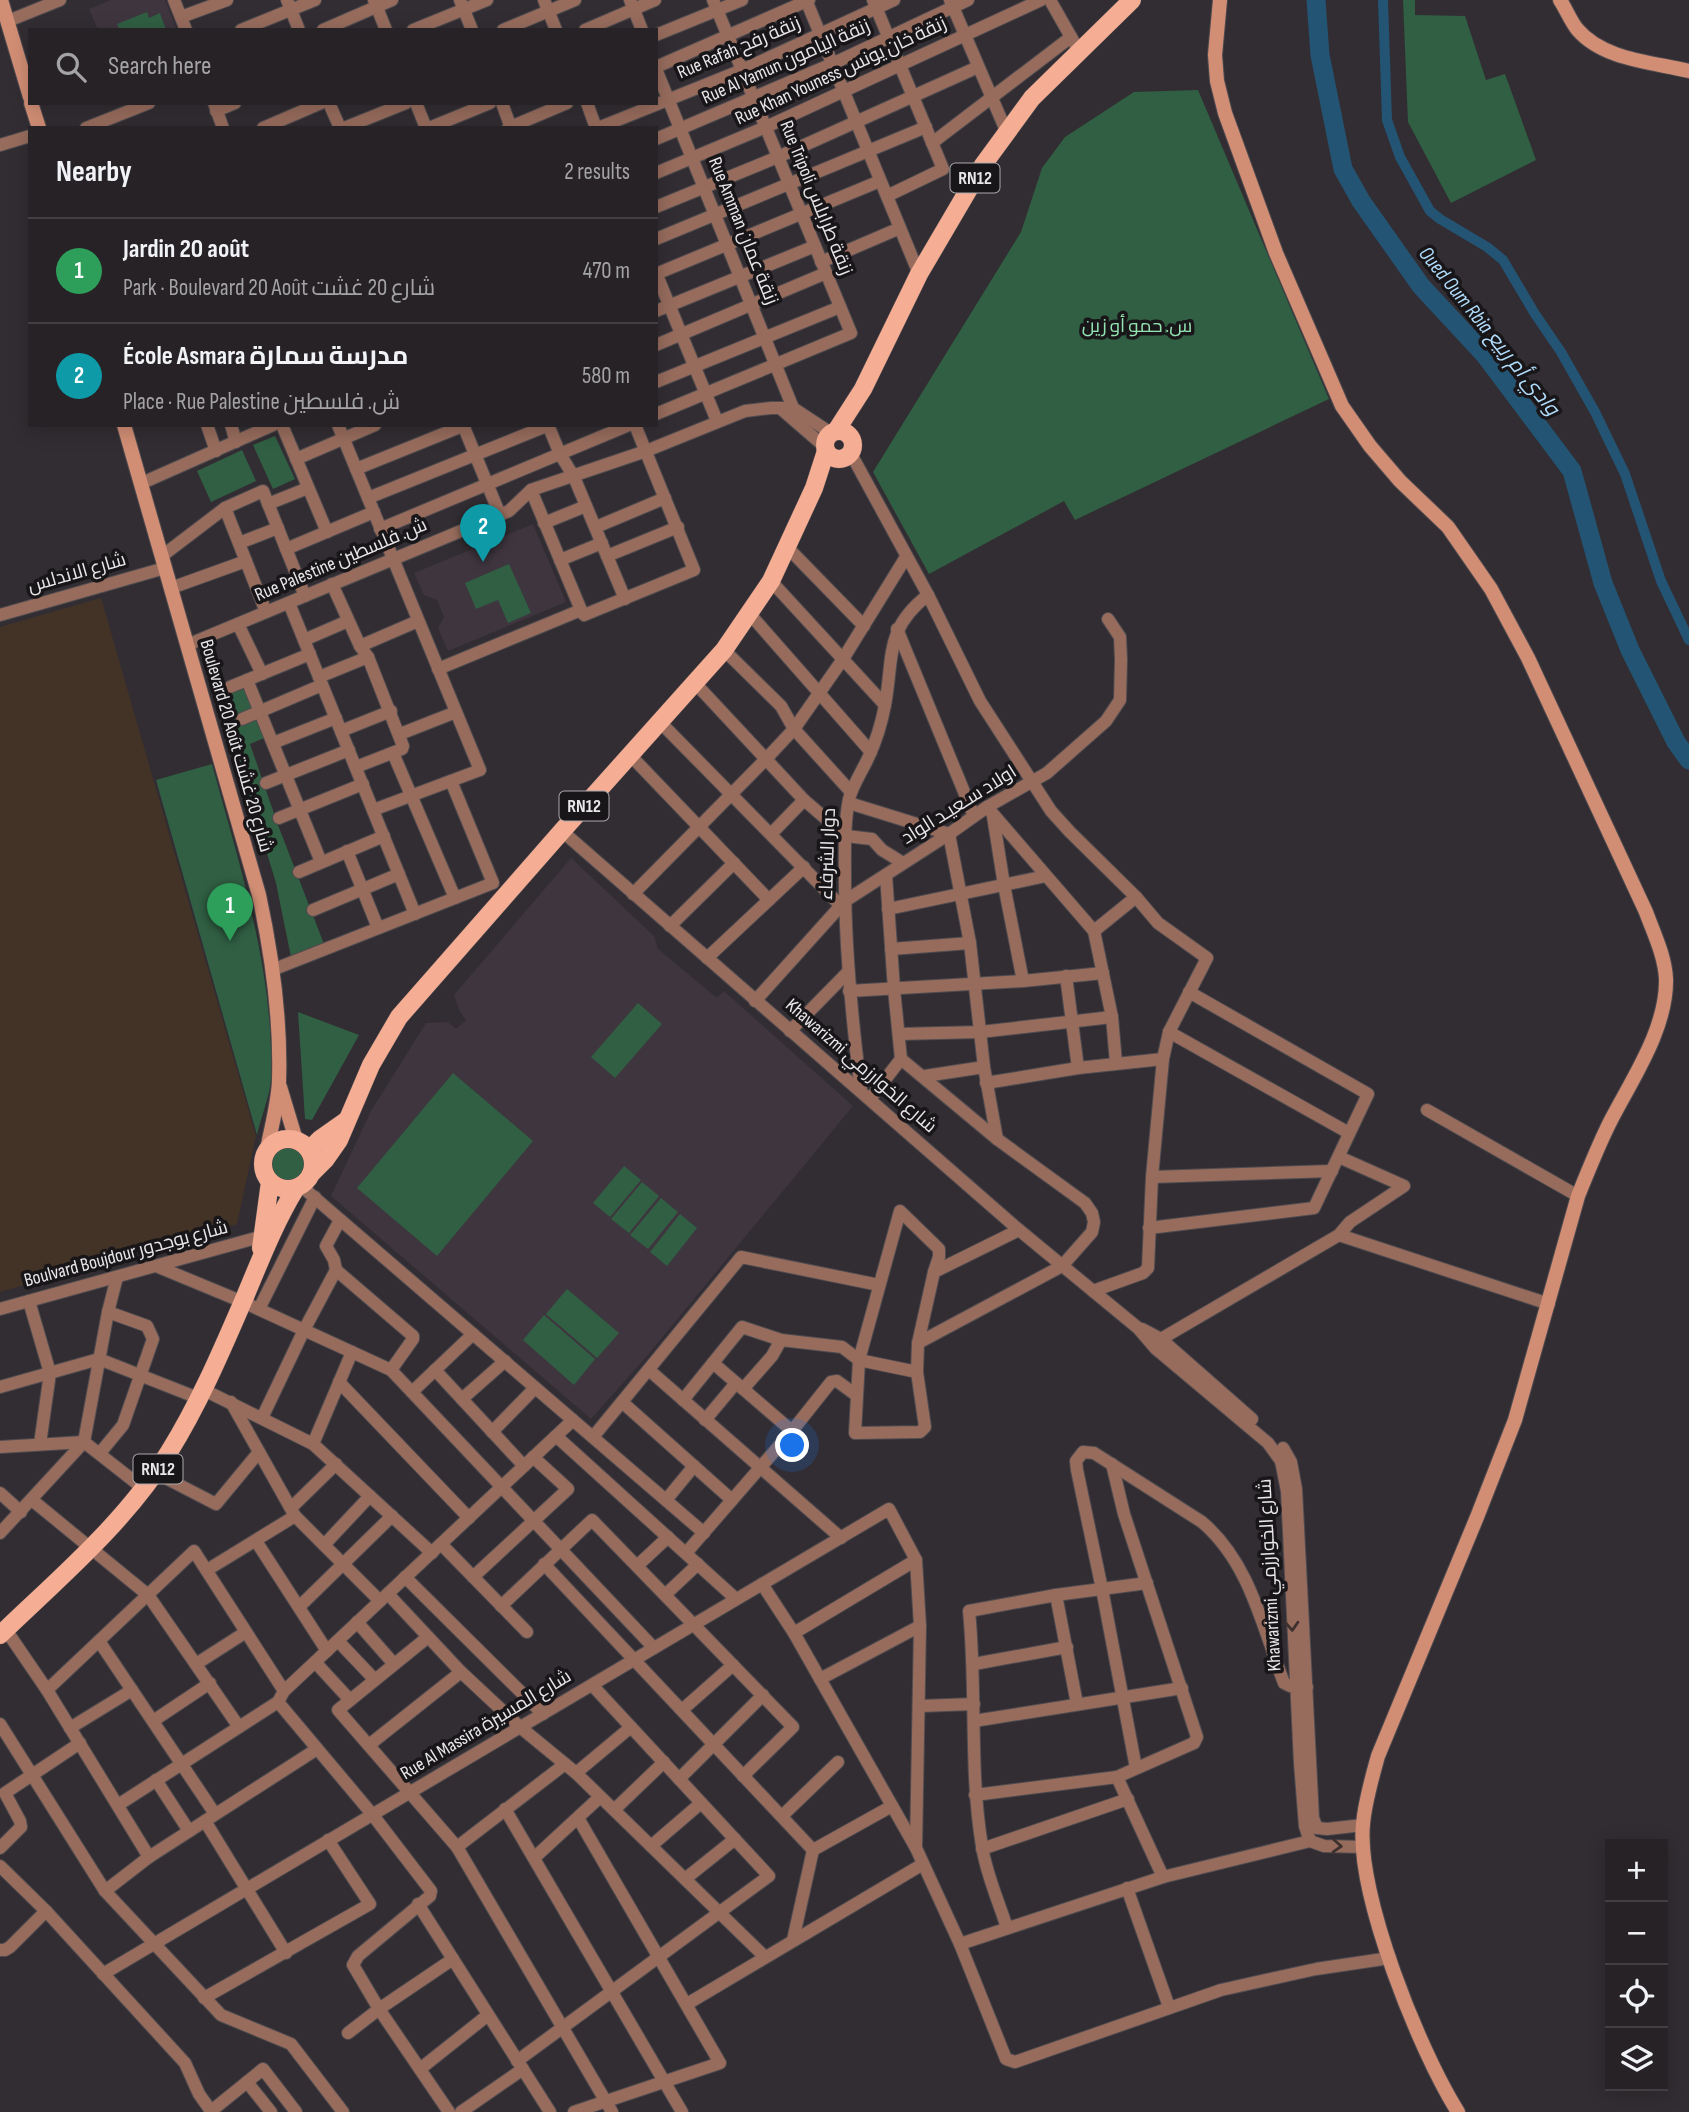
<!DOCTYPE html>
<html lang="en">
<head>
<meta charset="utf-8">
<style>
	body { margin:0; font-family:"Sofia Sans Condensed",Cairo,sans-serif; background:#2e2a2e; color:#f1f3f6 }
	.controls { position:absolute; right:21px; bottom:21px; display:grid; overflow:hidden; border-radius:0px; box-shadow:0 4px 18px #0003 }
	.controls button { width:63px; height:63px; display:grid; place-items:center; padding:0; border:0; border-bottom:2px solid #423f43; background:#262226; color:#f1f3f6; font:35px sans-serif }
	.you { position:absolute; left:793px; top:1446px; width:24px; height:24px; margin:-18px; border:5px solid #fff; border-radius:50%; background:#1a73e8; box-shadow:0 0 0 10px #1a73e833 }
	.badge { display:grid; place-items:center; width:46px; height:46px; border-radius:50%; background:#1a73e8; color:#fff; font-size:23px; font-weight:700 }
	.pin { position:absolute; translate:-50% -58px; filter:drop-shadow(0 2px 4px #0008) }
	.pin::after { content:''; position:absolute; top:37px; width:24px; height:21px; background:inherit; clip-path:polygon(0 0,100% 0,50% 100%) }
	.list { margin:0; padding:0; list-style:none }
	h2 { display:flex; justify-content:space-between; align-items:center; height:91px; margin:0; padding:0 28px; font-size:30px }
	h2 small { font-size:23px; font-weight:400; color:#a4a4a7 }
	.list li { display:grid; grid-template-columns:46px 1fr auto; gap:21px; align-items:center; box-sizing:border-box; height:105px; padding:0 28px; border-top:2px solid #423f43 }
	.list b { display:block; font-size:26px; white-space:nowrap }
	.list p { margin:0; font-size:23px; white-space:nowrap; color:#a4a4a7 }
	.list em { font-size:23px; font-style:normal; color:#a4a4a7 }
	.icon { flex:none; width:38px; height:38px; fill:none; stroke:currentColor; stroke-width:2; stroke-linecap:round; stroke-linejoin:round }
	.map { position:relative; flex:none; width:1689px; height:2112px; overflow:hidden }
	.search { position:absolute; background:#262226; box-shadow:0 4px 18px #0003; left:28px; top:28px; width:630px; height:77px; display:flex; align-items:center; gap:18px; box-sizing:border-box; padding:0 24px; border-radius:0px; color:#a4a4a7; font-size:26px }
	.panel { position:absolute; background:#262226; box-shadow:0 4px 18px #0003; left:28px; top:126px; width:630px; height:301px; border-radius:0px }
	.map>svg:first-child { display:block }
	.commercial { fill:#433327 }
	.built { fill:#3e353e }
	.green { fill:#305f43 }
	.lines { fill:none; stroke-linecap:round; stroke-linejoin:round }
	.canal { stroke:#245474; stroke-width:10 }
	.river { stroke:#245474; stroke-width:19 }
	.street-casing { stroke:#4f4b4f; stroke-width:14 }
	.secondary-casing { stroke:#4f4b4f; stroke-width:16 }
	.primary-casing { stroke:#4f4b4f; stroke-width:19 }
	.street { stroke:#976c5d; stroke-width:12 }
	.secondary { stroke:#d28e75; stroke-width:14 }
	.primary { stroke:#f5ad94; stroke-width:18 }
	.oneway { stroke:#3e302d }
	.labels { text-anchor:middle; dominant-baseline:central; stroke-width:7; stroke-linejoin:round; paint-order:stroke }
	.shield { fill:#181618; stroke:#aba8ab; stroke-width:2 }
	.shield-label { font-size:18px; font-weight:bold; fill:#eae7ea }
	.street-label { font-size:19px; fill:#eae7ea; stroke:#181618 }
	.park-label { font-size:19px; fill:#93e2b1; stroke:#181618 }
	.water-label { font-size:21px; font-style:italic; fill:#b1dcfc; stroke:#181618 }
</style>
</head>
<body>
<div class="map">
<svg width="1689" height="2112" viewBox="0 0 1689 2112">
	<rect width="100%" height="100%" fill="#322d32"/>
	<polygon class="commercial" points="101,598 256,1136 237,1224 0,1292 0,627"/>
	<g class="built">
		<polygon points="111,0 165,0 177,30 98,30 89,9"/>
		<polygon points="533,524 566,602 448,651 438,628 444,617 437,600 424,595 414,573"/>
		<polygon points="571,858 654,936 658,949 717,998 724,991 853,1106 647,1356 591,1419 331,1196 371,1111 426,1023 448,1022 456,1029 466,1020 460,1012 454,995"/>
	</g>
	<g class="green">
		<polygon points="1403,0 1415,0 1415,15 1465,16 1486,80 1505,74 1536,160 1451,203 1408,122"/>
		<polygon points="147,12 149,18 160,13 166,30 120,30 117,24"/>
		<polygon points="1198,90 1329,399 1075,520 1064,501 929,574 873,472 1021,232 1042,168 1065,137 1134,92"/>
		<polygon points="275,436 295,479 273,489 253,445"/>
		<polygon points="242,450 256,481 211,502 197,471"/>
		<polygon points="509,564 531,613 508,623 498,600 476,609 465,583"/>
		<polygon points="247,681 269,736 250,744 278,825 324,944 291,957 276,883 218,692"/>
		<path d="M212,764C240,867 274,970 271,1078C270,1096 261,1117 257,1135L156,780Z"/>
		<polygon points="638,1003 662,1024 615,1078 591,1057"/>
		<polygon points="298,1012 359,1035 312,1120 305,1119"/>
		<polygon points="453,1073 533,1141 437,1256 357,1188"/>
		<circle cx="288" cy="1164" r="19"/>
		<polygon points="624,1166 641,1180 610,1217 593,1203"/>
		<polygon points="642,1182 659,1196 629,1233 611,1219"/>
		<polygon points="661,1198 678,1212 648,1249 630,1235"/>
		<polygon points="680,1214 697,1228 667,1266 650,1252"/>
		<polygon points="567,1289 619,1333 597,1358 546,1314"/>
		<polygon points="544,1315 595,1359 574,1385 523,1340"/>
	</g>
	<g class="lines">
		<polyline class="canal" points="1383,0 1387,120 1400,157 1430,211 1440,219 1487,247 1503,260 1535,314 1561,352 1595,412 1625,474 1661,581 1689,640"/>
		<polyline class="river" points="1316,0 1320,55 1343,169 1361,201 1421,286 1485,355 1572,471 1603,583 1630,650 1676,742 1689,760"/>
		<g class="street-casing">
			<g id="street">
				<polyline points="174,0 186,30"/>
				<polyline points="287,0 299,30"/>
				<polyline points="374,0 386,30"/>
				<polyline points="460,0 472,30"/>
				<polyline points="544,0 556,30"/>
				<polyline points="630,0 642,30"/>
				<polyline points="806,0 919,274"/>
				<polyline points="873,0 943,169 887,196"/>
				<polyline points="950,0 1007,133"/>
				<polyline points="1050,0 1075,44"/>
				<polyline points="181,17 227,0"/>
				<polyline points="8,21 60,0"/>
				<polyline points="241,30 315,0"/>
				<polyline points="323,30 392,0"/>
				<polyline points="413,30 487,0"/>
				<polyline points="503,30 575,0"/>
				<polyline points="585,30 655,0"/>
				<polyline points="656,35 742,0"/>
				<polyline points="656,67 809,0"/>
				<polyline points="656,69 793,408"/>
				<polyline points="214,103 223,128"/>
				<polyline points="329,103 340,128"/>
				<polyline points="416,103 426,128"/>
				<polyline points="502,103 511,128"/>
				<polyline points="587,103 596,128"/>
				<polyline points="216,111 235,103"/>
				<polyline points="86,128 149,103"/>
				<polyline points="263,128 321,103"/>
				<polyline points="344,128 406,103"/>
				<polyline points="429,128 490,103"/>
				<polyline points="508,128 567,103"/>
				<polyline points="598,128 742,70 894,0"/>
				<polyline points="656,139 832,64 968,0"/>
				<polyline points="932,143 1071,37"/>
				<polyline points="0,145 30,136"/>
				<polyline points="656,173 766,127 1041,0"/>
				<polyline points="656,207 778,157 978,67"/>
				<polyline points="656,239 926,127"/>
				<polyline points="821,262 900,228"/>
				<polyline points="656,273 717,421"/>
				<polyline points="656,274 880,181"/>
				<polyline points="656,311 815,246"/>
				<polyline points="656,345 826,273"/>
				<polyline points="656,382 840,307"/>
				<polyline points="780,408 825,447"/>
				<polyline points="656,414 851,333 713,0"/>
				<polyline points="207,425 216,451"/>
				<polyline points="231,425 236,442"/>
				<polyline points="282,425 327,532"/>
				<polyline points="338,425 480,770 373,810"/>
				<polyline points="463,425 500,515"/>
				<polyline points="548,425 560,454 574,477 625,599"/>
				<polyline points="850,452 928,595 980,701 1051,811 1070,832 1136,897 1158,923 1207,958 1169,1032 1163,1059 1152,1177 1148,1268 1143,1273 1093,1291"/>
				<polyline points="296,459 375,425"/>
				<polyline points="356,469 465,425"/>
				<polyline points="142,483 273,425"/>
				<polyline points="531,490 581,610"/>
				<polyline points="368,498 549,425"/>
				<polyline points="268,504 308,488"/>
				<polyline points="225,508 266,612"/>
				<polyline points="544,523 586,506"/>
				<polyline points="596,527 665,498"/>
				<polyline points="380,529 629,425"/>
				<polyline points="239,543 278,528"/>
				<polyline points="788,548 864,626"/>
				<polyline points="286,549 374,512"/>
				<polyline points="162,556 225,508 263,491 305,596"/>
				<polyline points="607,556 678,527"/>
				<polyline points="560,560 602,543"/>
				<polyline points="771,581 885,705"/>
				<polyline points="332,584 360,646 368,657 403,746 402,749 356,767"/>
				<polyline points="171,588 246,561"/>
				<polyline points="289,603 415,914"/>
				<polyline points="749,613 871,752"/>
				<polyline points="0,615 165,568"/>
				<polyline points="238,624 262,674"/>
				<polyline points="897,629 974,816"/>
				<polyline points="304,640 348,621"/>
				<polyline points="187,645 509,511 531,490 646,451 745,411 771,408 793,408 831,433"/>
				<polyline points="360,646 418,621"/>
				<polyline points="724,650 781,706 794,729 851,792"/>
				<polyline points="438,669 581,610 584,615 694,570 635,425"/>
				<polyline points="319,677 368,657"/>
				<polyline points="247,680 321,862"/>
				<polyline points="695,683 804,800 846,836 872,839 882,850 903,863"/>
				<polyline points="230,687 310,654"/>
				<polyline points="242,719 322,685"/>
				<polyline points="660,722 840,905"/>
				<polyline points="341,731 391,711"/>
				<polyline points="400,734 456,712"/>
				<polyline points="273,743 336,718"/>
				<polyline points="393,753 455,898"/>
				<polyline points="630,755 769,900"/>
				<polyline points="266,783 349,750"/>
				<polyline points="849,803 949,834 970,943 984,1067 997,1139"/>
				<polyline points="987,807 1094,931 1112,1017 1116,1063"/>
				<polyline points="993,816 1004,885 1023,981"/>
				<polyline points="279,818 363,784"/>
				<polyline points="562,831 1019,1230 1138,1328 1156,1349 1268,1443 1281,1461 1287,1491 1300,1763 1305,1826 1310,1841"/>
				<polyline points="771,834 804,800"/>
				<polyline points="347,851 378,928"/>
				<polyline points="299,872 384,836"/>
				<polyline points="633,894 766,759 794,729 843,659 906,557"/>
				<polyline points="888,909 1046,876"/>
				<polyline points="313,910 399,874"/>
				<polyline points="670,926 734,863"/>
				<polyline points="1094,931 1136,897"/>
				<polyline points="891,949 970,943"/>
				<polyline points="707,958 804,867"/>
				<polyline points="272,970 493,883 451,781"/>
				<polyline points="1066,976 1078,1068"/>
				<polyline points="849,991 1023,981 1103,973"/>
				<polyline points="755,1001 845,901 949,834 987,807 1047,773 1106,721 1120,700 1121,660 1120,637 1108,619"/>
				<polyline points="790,1031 847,973"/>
				<polyline points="1169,1032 1349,1133"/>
				<polyline points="899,1034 980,1032 1112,1017"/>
				<polyline points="901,1059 997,1139 1085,1203 1092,1213 1094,1222 1092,1232 1062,1266 918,1343 934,1272 1019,1230"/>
				<polyline points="925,1076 984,1067"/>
				<polyline points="986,1083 1078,1068 1163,1059"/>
				<path d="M861,1091C852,1020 845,950 845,879C845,852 844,825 849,799C853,784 863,770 869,756C876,741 882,721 885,705C894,657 884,629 928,595"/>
				<polyline points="870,1099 901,1059 894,989 886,875"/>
				<polyline points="1427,1110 1578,1196"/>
				<polyline points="1152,1177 1332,1171"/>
				<polyline points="301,1186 704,1533"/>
				<polyline points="1149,1228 1314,1208 1368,1094 1189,992"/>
				<polyline points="1339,1235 1549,1304"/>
				<polyline points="156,1266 243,1302 391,1370 654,1648"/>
				<polyline points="336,1270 413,1336 413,1339 391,1370"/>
				<polyline points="29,1301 50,1373 40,1444"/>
				<polyline points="0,1309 263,1236"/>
				<polyline points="259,1309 315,1197"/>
				<polyline points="1142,1329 1161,1339 1252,1419"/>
				<polyline points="918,1343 917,1372 859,1360 900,1211 939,1249 939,1257 934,1272"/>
				<polyline points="1159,1343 1161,1339 1339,1235 1350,1222 1404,1186 1339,1157"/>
				<polyline points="713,1363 792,1431"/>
				<polyline points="435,1370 524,1466"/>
				<polyline points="649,1370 841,1538"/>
				<polyline points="339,1382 469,1518"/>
				<polyline points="0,1387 99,1359 198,1398"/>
				<polyline points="202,1389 313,1444 432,1553"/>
				<polyline points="743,1389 772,1356 781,1340 842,1347 859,1360 855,1433 920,1432 925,1427 917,1372"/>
				<polyline points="412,1392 473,1334"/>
				<polyline points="462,1399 505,1361"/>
				<polyline points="683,1400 742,1327 781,1340"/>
				<polyline points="231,1402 295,1516 380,1601"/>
				<polyline points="622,1402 732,1500"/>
				<polyline points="262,1418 304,1330 336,1270 334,1260 326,1246 340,1220"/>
				<polyline points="705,1420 736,1383"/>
				<polyline points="492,1432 535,1388"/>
				<polyline points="556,1436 736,1599"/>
				<polyline points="593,1437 741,1257 879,1285"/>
				<polyline points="313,1444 352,1352"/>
				<polyline points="0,1447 84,1442 144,1489"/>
				<polyline points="1283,1448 1291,1462 1296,1489 1313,1818 1317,1828"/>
				<polyline points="100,1453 123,1425 153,1339 147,1326 108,1312"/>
				<polyline points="1112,1464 1124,1514 1197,1737 1194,1743 1117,1777"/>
				<polyline points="156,1473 216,1504 259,1452"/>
				<polyline points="0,1493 21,1512"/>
				<polyline points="32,1500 148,1595 239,1727"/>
				<polyline points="666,1500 694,1466"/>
				<polyline points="292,1507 336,1464"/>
				<polyline points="0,1533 84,1442 108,1312 117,1277"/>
				<polyline points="256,1541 327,1651"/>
				<polyline points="441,1544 527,1632"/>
				<polyline points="324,1545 370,1496"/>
				<polyline points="686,1553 792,1431 831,1382 837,1381 856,1395"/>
				<polyline points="544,1564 813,1850"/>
				<polyline points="637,1566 668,1537"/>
				<polyline points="207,1570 295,1516"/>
				<polyline points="405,1577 543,1714"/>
				<polyline points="473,1577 568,1489 533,1457"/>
				<polyline points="762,1584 794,1633 916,1848"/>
				<polyline points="388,1594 461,1672 520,1727 576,1773 765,1957"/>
				<polyline points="665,1595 698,1564"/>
				<polyline points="1056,1595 1077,1704"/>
				<polyline points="501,1606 592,1520 793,1727 743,1776"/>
				<polyline points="299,1607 392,1516"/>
				<polyline points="357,1622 394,1664"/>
				<polyline points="6,1630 47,1690 149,1857"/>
				<polyline points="794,1633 916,1560"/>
				<polyline points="428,1637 338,1710 457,1847 612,2112"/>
				<polyline points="99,1641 215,1814"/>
				<polyline points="338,1641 375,1680"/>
				<polyline points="315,1662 350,1700"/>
				<polyline points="196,1664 246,1632"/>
				<polyline points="974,1664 1067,1647"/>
				<polyline points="820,1679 920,1626"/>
				<polyline points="47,1690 194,1551 284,1691"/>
				<polyline points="278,1702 372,1814 431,1891 430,1896 358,1956 353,1965 379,2009 449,2112"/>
				<polyline points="920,1706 974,1704"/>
				<polyline points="682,1710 733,1665"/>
				<polyline points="153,1721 210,1683"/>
				<polyline points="974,1721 1182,1688"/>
				<polyline points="0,1724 105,1891 221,2015 291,2044 343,2112"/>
				<polyline points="70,1728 132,1690"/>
				<polyline points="369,1745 461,1672"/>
				<path d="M1136,1768L1102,1589L1077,1470L1076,1461L1083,1452L1094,1453L1202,1522C1250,1563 1262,1626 1284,1683L1290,1686L1307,1687"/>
				<polyline points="576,1773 631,1727"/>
				<polyline points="679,1779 763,1695"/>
				<polyline points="156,1780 189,1831"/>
				<polyline points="975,1795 1117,1777 1163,1877"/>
				<polyline points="118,1805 278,1702 284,1691 573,1420"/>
				<polyline points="505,1809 682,2112"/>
				<polyline points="614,1810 664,1762"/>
				<polyline points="782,1816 838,1762"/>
				<polyline points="205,1821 286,1953"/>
				<polyline points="1317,1828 1327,1829 1363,1825"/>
				<polyline points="651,1846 701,1803"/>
				<polyline points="457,1847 565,1764"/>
				<polyline points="0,1848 21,1827 20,1821 5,1793 80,1743"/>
				<polyline points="982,1849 1128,1799"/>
				<polyline points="534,1858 600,1797"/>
				<polyline points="0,1866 46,1911 185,2063 199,2094 211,2111"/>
				<polyline points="685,1879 735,1839"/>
				<polyline points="1127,1888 1169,2007"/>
				<polyline points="105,1891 149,1857 317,1749"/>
				<polyline points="418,1904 550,2112"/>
				<path d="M1007,1928C999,1902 986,1874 982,1846C969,1769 977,1690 969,1611L1056,1595L1147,1583"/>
				<polyline points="793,1940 813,1850 892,1806"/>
				<polyline points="960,1944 1163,1877 1310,1841 1324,1846 1364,1847"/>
				<polyline points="0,1950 5,1950 10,1947 46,1911"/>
				<polyline points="103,1974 889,1509 916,1560 920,1626 916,1848 960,1944 1006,2059 1015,2062 1221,1990 1316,1969 1390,1958"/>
				<polyline points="204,1998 370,1904 328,1840"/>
				<polyline points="687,2004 923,1864"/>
				<polyline points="348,2033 379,2009 453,1959"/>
				<polyline points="517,2061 769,1876 592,1685"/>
				<polyline points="420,2069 488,2015"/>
				<polyline points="247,2082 271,2112"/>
				<polyline points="210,2112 263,2069 296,2112"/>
				<polyline points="461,2112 523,2069"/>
				<polyline points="574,2112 720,2063 578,1818"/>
			</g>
		</g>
		<g class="secondary-casing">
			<g id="secondary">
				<polyline points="1,0 30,97"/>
				<path d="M1220,0L1215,55L1217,81L1225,113L1276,253L1342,406L1370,446L1400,481L1448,527L1491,589L1528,658L1646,912C1654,934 1665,956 1666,979C1667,1029 1632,1079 1610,1122C1598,1146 1588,1171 1578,1196L1515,1420L1477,1517L1378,1756C1372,1778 1365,1801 1363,1824C1356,1894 1420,2052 1458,2112"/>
				<path d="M1560,0C1566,9 1570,20 1577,29C1603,60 1652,62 1689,71"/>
				<polyline points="31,103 39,128"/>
				<path d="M124,425L259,895C272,955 281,1019 279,1081C278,1104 271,1128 267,1150"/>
				<polyline points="280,1087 296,1140"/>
			</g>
		</g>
		<g class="primary-casing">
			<g id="primary">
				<polyline points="836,431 863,389 919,274 983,165 1032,98 1132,0"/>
				<circle cx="839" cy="445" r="14"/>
				<circle cx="288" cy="1164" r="25"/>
				<polyline points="309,1150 320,1139 347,1120"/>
				<polyline points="311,1174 325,1160 339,1140 371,1065 399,1017 562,831 724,650 771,581 814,488 826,451"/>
				<polyline points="261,1248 270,1182"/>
				<path d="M0,1635C59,1578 125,1523 169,1452C199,1404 222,1350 244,1299C260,1261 275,1222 296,1188"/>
			</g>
		</g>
		<use href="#street" class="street"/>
		<use href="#secondary" class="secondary"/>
		<use href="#primary" class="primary"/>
	</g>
	<defs><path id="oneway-chevron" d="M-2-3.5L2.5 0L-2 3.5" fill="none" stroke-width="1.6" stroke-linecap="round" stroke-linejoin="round" transform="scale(1.75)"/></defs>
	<g class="oneway">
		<use href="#oneway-chevron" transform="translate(1292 1626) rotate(87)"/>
		<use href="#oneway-chevron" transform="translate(1337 1846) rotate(3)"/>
	</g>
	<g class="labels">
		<g class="shield">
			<rect x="950.5" y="163.5" width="49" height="29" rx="5"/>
			<rect x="559.5" y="791.5" width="49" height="29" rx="5"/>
			<rect x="133.5" y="1454.5" width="49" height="29" rx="5"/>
		</g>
		<g class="shield-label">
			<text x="975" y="178">RN12</text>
			<text x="584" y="806">RN12</text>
			<text x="158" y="1469">RN12</text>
		</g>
		<g class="street-label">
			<text transform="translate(739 48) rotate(-23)">Rue Rafah زنقة رفح</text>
			<text transform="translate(786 62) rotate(-24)">Rue Al Yamun زنقة اليامون</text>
			<text transform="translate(841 71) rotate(-25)">Rue Khan Youness زنقة خان يونس</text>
			<text transform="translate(816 198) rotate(68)">Rue Tripoli زنقة طرابلس</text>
			<text transform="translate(743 231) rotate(68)">Rue Amman زنقة عمان</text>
			<text transform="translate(341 560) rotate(-23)">Rue Palestine ش. فلسطين</text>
			<text transform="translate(77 573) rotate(-16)">شارع الاندلس</text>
			<text transform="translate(236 746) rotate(74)">Boulevard 20 Août شارع 20 غشت</text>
			<text transform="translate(959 805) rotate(-32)">اولاد سـعيـد الواد</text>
			<text transform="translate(828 854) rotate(-88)">دوار الشرفاء</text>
			<text transform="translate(861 1066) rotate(41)">Khawarizmi شارع الخوارزمي</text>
			<text transform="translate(126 1254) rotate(-15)">Boulvard Boujdour شارع بوجدور</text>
			<text transform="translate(1270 1575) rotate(-93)">Khawarizmi شارع الخوارزمي</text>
			<text transform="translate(486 1725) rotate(-31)">Rue Al Massira شارع المسيرة</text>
		</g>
		<g class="park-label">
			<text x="1137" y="326">س. حمو أو زين</text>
		</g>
		<g class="water-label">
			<text transform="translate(1489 331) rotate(51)">Oued Oum Rbia وادي أم ربيع</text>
		</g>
	</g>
</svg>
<div class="controls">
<button>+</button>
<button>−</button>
<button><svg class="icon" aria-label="locate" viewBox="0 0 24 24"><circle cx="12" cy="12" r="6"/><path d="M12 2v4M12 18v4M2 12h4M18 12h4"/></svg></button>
<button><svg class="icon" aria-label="layers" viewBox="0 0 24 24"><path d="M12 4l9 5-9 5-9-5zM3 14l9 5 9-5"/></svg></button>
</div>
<div class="you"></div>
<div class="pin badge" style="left:230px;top:941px;background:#2e9e5b">1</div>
<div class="pin badge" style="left:483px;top:562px;background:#0f9aa8">2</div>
<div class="search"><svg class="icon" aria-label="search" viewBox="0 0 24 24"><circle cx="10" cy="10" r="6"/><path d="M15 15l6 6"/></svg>Search here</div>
<section class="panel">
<h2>Nearby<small>2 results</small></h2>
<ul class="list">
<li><span class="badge" style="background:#2e9e5b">1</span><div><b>Jardin 20 août</b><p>Park · Boulevard 20 Août شارع 20 غشت</p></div><em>470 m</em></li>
<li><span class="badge" style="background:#0f9aa8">2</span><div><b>École Asmara مدرسة سمارة</b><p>Place · Rue Palestine ش. فلسطين</p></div><em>580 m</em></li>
</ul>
</section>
</div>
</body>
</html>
